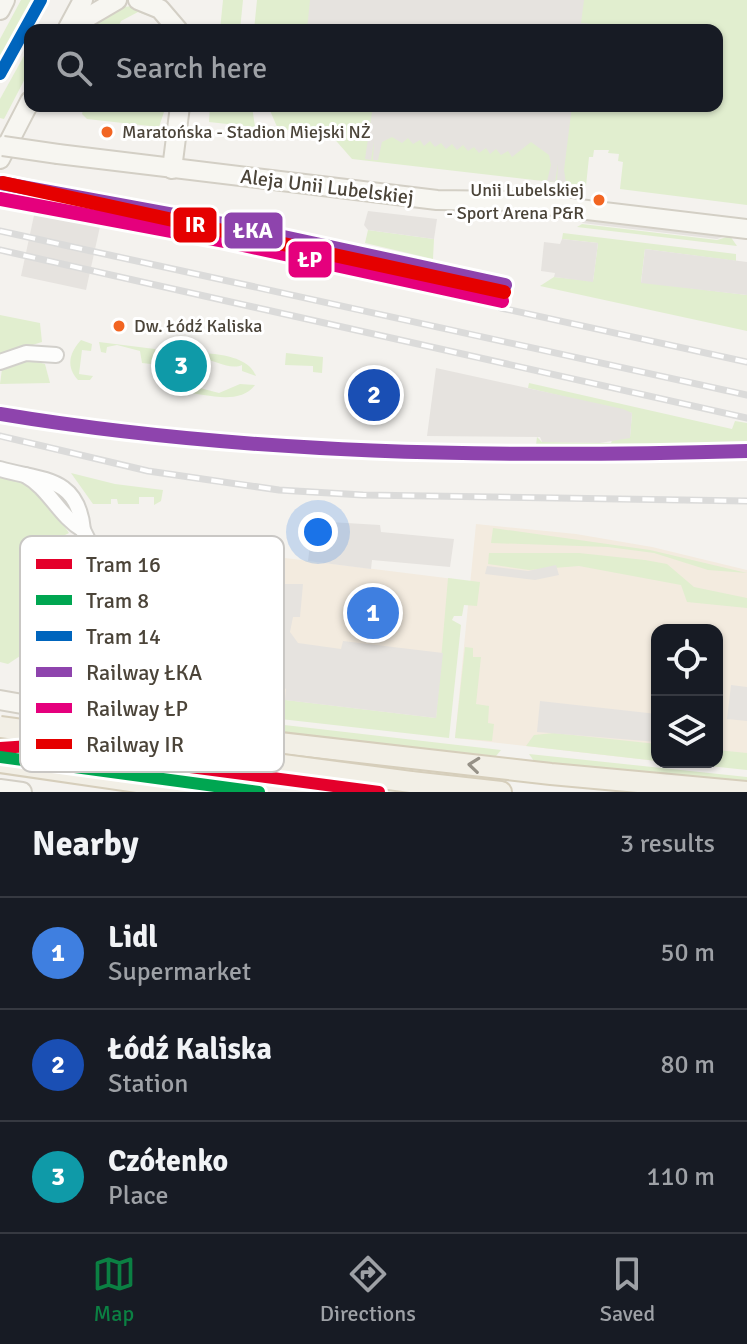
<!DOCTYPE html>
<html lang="en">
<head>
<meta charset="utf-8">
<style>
	body { margin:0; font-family:Signika,sans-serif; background:#20242c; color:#f1f3f6 }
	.controls { position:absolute; right:24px; bottom:24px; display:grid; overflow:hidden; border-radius:16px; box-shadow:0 2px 6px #0004 }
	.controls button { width:72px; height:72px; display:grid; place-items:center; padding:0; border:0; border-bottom:2px solid #363941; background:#171b24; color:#f1f3f6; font:40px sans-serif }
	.you { position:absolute; left:318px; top:532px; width:28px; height:28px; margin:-20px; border:6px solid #fff; border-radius:50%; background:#1a73e8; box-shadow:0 0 0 12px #1a73e833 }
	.badge { display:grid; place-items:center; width:52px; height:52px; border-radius:50%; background:#0b8043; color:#fff; font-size:26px; font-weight:700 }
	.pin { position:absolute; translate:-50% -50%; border:4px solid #fff; box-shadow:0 2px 8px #0006 }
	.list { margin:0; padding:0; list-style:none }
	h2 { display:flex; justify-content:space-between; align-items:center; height:104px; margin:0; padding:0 32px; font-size:34px }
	h2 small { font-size:26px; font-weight:400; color:#9ea1a6 }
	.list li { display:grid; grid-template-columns:52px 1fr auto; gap:24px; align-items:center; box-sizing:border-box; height:112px; padding:0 32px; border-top:2px solid #363941 }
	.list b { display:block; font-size:30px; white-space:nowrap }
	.list p { margin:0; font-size:26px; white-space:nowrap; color:#9ea1a6 }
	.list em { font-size:26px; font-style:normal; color:#9ea1a6 }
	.icon { flex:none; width:44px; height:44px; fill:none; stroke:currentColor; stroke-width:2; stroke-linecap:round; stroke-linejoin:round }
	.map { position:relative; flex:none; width:747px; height:792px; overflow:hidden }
	.search { position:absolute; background:#171b24; box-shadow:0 2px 6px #0004; left:24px; right:24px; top:24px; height:88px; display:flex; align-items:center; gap:20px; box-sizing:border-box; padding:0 28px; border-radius:16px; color:#9ea1a6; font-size:30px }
	.sheet { height:440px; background:#171b24 }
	nav { display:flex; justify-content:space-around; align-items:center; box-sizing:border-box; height:112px; border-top:2px solid #363941; background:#171b24; font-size:22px; color:#9ea1a6 }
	nav a { display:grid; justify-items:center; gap:4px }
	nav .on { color:#0b8043 }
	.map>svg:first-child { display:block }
	.commercial { fill:#f3ebdf }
	.green { fill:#e1eecf }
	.parking { fill:#e6e3df }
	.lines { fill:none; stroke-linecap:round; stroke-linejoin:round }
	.street-casing { stroke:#d2d0cb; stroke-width:18 }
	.secondary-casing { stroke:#d3cfc5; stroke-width:22 }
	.primary-casing { stroke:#d6cebb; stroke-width:24 }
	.street { stroke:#fdfdfc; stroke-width:14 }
	.secondary { stroke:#f7f6f1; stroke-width:18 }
	.primary { stroke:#f2efe6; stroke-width:20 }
	.rail-casing { stroke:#dbdbda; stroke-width:7 }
	.rail { stroke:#fff; stroke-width:4; stroke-dasharray:12; stroke-linecap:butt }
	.secondary-bridge-casing { stroke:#d3cfc5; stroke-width:22; stroke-linecap:butt }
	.primary-bridge-casing { stroke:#d6cebb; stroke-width:24; stroke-linecap:butt }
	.secondary-bridge { stroke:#f7f6f1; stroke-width:18 }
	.primary-bridge { stroke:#f2efe6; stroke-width:20 }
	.rail-1-casing { stroke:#fff; stroke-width:20 }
	.rail-2-casing { stroke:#fff; stroke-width:20 }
	.rail-3-casing { stroke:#fff; stroke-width:20 }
	.rail-1 { stroke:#8e44ad; stroke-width:14 }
	.rail-2 { stroke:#e5007d; stroke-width:14 }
	.rail-3 { stroke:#e50000; stroke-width:14 }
	.tram-1-casing { stroke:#fff; stroke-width:18 }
	.tram-2-casing { stroke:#fff; stroke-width:18 }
	.tram-3-casing { stroke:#fff; stroke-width:18 }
	.tram-1 { stroke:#e4002b; stroke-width:12 }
	.tram-2 { stroke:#00a651; stroke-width:12 }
	.tram-3 { stroke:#0065bd; stroke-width:12 }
	.oneway { stroke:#969187 }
	.bus-dot { fill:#f26522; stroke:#fff; stroke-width:3 }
	.labels { text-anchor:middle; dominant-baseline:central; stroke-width:6; stroke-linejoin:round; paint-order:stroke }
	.bus-label { font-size:18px; fill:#4b4439; stroke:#fff; text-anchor:start }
	.street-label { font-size:20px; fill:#4b4439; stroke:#fff }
	.key { fill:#fff; stroke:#c9c7c4; stroke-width:2 }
	.key-label { font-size:22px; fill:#4b4439 }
	.line-badge { stroke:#fff; stroke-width:3 }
	.badge-label { font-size:22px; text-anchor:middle; font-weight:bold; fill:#fff }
</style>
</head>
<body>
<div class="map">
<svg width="747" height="792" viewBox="0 0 747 792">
	<rect width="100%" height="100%" fill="#f4f2ee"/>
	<g class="commercial">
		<polygon points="476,524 576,534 652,547 747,570 747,769 717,762 717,630 657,630 657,761 455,738"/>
		<polygon points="285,558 454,579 436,718 270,698"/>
	</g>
	<g class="green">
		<polygon points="21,0 35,0 7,49 0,68 0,39"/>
		<polygon points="223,0 243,0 240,30 220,30"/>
		<polygon points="257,0 747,0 747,205 620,189 623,162 618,161 619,154 608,153 609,150 594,150 593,157 589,157 586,186 352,159 331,135 278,129 268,106 717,106 717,30 254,30"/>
		<path d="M137,6L151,11L157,19L138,12L121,21L117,30H88C97,13 118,6 137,6Z"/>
		<polygon points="30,45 30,69 4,119 0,118 0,99"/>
		<polygon points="84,106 166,106 159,127 87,119 82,114"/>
		<polygon points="210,106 252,106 255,127 209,122"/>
		<polygon points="582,224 717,240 730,236 737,246 577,227"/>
		<polygon points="368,230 434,239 433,259 365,243"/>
		<polygon points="563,233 736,254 736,261 645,249 641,282 747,295 747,331 540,286 554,277 593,281 598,243 562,239"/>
		<polygon points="0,315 40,323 42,342 0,355"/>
		<path d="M81,340L92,344L91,351L82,350L79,374L93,376L90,380H78C66,367 69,353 81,340Z"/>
		<polygon points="99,342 155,349 157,360 152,360 151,364 142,363 140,351 117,345 107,347 106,353 101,352"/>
		<path d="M169,351C194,354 246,349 256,376L242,371V365C230,371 211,358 195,357L194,359L169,356Z"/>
		<polygon points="286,353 323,357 322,373 313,372 313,366 285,365"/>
		<polygon points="27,359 45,364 50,383 0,384 2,369"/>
		<polygon points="529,383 732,429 735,421 747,423 747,447 516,447 536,445 537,437 542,442 611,443 613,438 630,437 632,413 528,388"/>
		<path d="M240,384L255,385C239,406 206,394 183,392L200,388L219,393Z"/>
		<polygon points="71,473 115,484 163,490 161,501 154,505 154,497 139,497 139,504 118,504 117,499 111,499 111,504 93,504"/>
		<path d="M0,475C41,483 46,501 69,533L59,538L20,656L8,664L0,662Z"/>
		<polygon points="493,528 650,550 747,573 708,570 654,553 608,547 491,543"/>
		<polygon points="489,553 579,553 645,560 667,564 694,587 747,598 747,608 687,602 681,585 579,566 529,570 488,564"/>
		<polygon points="448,578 480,582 477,606 464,605 462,616 454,616 452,620 461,625 449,738 254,716 261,697 436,718"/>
		<polygon points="465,647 473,648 473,657 481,657 476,704 489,706 488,723 494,724 492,741 455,738"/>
		<polygon points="240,720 501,750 496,756 234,727"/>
		<polygon points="554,733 657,744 657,761 526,746 534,735"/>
		<polygon points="717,750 747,753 747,770 671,762 717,762"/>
		<polygon points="529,754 747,777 747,783 534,761"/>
	</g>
	<g class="parking">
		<polygon points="310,0 584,0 581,23 591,24 590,30 307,30"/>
		<polygon points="373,106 572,106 564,170 566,183 557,182 558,164 555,182 547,181 551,165 549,155 531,142 512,157 508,151 501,155 496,149 490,154 486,148 479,153 474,147 468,151 463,145 457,150 452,144 446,149 441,143 435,147 430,141 424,146 420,140 413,144 408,138 402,143 392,137 382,142 378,160 373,160 374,141 371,160 365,159"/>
		<polygon points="39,192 105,204 86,290 21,276"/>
		<polygon points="368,211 437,219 434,239 368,230 364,225"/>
		<polygon points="586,218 729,235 717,239 582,223"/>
		<polygon points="562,239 598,243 593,282 554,277 555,273 541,271 544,242 560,244"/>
		<polygon points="645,249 747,262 747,295 641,283"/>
		<polygon points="436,368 623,409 632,413 630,438 600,443 542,442 540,437 427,436"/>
		<polygon points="313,521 380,525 381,532 454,539 450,567 372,560 371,569 308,561"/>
		<polygon points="556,565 559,575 535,580 485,574 487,566 528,571"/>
		<polygon points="284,584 303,584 300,617 293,617 290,632 298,643 341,649 343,641 443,653 436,718 285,700 286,689 273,679"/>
		<polygon points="731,685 747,687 747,721 727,719"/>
		<polygon points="540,701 657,714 657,742 537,732"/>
	</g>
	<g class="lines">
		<g class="street-casing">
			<g id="street">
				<polyline points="0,362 26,353 56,355"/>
				<path d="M0,469C40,481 78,475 83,530L166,695L176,731"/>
				<path d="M25,475C49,488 59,516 83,530"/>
			</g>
		</g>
		<g class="secondary-casing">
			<g id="secondary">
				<polyline points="138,0 160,9 178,30"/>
				<polyline points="0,10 5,0"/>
				<polyline points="68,28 83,0"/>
				<polyline points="74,30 88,17 117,0"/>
				<polyline points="58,154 437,200 512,201 747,229"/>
				<polyline points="0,159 30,101"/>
				<polyline points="172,169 180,106"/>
				<polyline points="0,700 176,731 180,792"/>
				<polyline points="0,789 22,792"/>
			</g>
		</g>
		<g class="primary-casing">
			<g id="primary">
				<polyline points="176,731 551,774 747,792"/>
				<polyline points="411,782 501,792"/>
			</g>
		</g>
		<use href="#street" class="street"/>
		<use href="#secondary" class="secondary"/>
		<use href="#primary" class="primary"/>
		<g class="rail-casing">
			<g id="rail">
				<polyline points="0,231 747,395"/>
				<polyline points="0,250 747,418"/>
				<polyline points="501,308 747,362"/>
				<polyline points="0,436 148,471 279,490 363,495 747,501"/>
			</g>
		</g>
		<use href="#rail" class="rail"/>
		<g class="secondary-bridge-casing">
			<polyline id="secondary-bridge" points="3,146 58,154"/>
		</g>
		<g class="primary-bridge-casing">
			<g id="primary-bridge">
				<polyline points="0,727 411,782"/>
				<polyline points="0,762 206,792"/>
			</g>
		</g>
		<use href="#secondary-bridge" class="secondary-bridge"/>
		<use href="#primary-bridge" class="primary-bridge"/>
		<g class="rail-1-casing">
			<g id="rail-1">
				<polyline points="0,183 228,225 505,285"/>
				<path d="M0,414C246,455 498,458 747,451"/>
			</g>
		</g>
		<g class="rail-2-casing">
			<polyline id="rail-2" points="0,199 225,241 502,301"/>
		</g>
		<g class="rail-3-casing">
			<polyline id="rail-3" points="3,183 504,292"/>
		</g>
		<use href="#rail-1" class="rail-1"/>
		<use href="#rail-2" class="rail-2"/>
		<use href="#rail-3" class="rail-3"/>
		<g class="tram-1-casing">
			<polyline id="tram-1" points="0,748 30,746 379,792"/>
		</g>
		<g class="tram-2-casing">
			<polyline id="tram-2" points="0,757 259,792"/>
		</g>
		<g class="tram-3-casing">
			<polyline id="tram-3" points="0,74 41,0"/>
		</g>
		<use href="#tram-1" class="tram-1"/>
		<use href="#tram-2" class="tram-2"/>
		<use href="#tram-3" class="tram-3"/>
	</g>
	<defs><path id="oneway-chevron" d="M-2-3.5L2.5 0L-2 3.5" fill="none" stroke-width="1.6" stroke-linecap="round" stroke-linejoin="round" transform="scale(2)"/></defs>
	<use class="oneway" href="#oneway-chevron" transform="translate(474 765) rotate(-174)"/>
	<g class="bus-dot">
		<circle cx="107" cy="132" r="7"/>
		<circle cx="599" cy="200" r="7"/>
		<circle cx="119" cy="326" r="7"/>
	</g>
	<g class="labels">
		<g class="bus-label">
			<text x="122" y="132">Maratońska - Stadion Miejski NŻ</text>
			<text x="584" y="190" text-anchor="end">Unii Lubelskiej<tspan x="584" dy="23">- Sport Arena P&amp;R</tspan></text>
			<text x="134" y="326">Dw. Łódź Kaliska</text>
		</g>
		<g class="street-label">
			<text transform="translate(327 187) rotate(7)">Aleja Unii Lubelskiej</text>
		</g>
	</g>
	<rect x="20" y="536" width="264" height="236" rx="12" class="key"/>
	<rect x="36" y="559" width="36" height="10" fill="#e4002b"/>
	<rect x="36" y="595" width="36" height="10" fill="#00a651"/>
	<rect x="36" y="631" width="36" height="10" fill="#0065bd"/>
	<rect x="36" y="667" width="36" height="10" fill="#8e44ad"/>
	<rect x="36" y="703" width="36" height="10" fill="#e5007d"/>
	<rect x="36" y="739" width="36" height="10" fill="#e50000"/>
	<g class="key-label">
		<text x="86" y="572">Tram 16</text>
		<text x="86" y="608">Tram 8</text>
		<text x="86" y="644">Tram 14</text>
		<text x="86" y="680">Railway ŁKA</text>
		<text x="86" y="716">Railway ŁP</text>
		<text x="86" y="752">Railway IR</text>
	</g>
	<g class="line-badge">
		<rect x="172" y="206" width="46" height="38" rx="8" fill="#e50000"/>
		<rect x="223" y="211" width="61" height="39" rx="8" fill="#8e44ad"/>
		<rect x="287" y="240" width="46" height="39" rx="8" fill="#e5007d"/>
	</g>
	<g class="badge-label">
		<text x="195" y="232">IR</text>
		<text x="253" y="238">ŁKA</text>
		<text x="310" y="267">ŁP</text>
	</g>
</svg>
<div class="controls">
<button><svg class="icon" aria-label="locate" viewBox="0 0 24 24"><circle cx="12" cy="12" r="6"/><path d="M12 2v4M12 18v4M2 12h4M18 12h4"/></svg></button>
<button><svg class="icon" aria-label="layers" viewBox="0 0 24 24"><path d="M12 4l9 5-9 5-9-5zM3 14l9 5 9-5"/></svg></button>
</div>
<div class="you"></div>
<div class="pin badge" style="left:373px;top:613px;background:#3f7fe0">1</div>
<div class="pin badge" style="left:374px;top:395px;background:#1a4fb4">2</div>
<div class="pin badge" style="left:181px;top:366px;background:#0f9aa8">3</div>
<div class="search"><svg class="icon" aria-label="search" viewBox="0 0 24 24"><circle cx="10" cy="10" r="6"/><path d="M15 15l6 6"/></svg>Search here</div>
</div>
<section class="sheet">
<h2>Nearby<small>3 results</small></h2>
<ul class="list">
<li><span class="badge" style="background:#3f7fe0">1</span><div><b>Lidl</b><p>Supermarket</p></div><em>50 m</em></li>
<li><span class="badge" style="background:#1a4fb4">2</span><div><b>Łódź Kaliska</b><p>Station</p></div><em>80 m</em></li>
<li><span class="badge" style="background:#0f9aa8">3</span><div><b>Czółenko</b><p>Place</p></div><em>110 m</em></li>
</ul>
</section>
<nav>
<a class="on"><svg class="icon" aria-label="map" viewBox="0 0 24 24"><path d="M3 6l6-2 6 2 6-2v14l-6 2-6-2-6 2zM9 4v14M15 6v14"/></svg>Map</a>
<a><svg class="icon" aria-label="directions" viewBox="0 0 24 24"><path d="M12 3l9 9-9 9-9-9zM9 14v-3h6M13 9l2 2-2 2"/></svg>Directions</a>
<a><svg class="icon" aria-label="saved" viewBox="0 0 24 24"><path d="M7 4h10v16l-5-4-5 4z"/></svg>Saved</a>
</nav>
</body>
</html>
